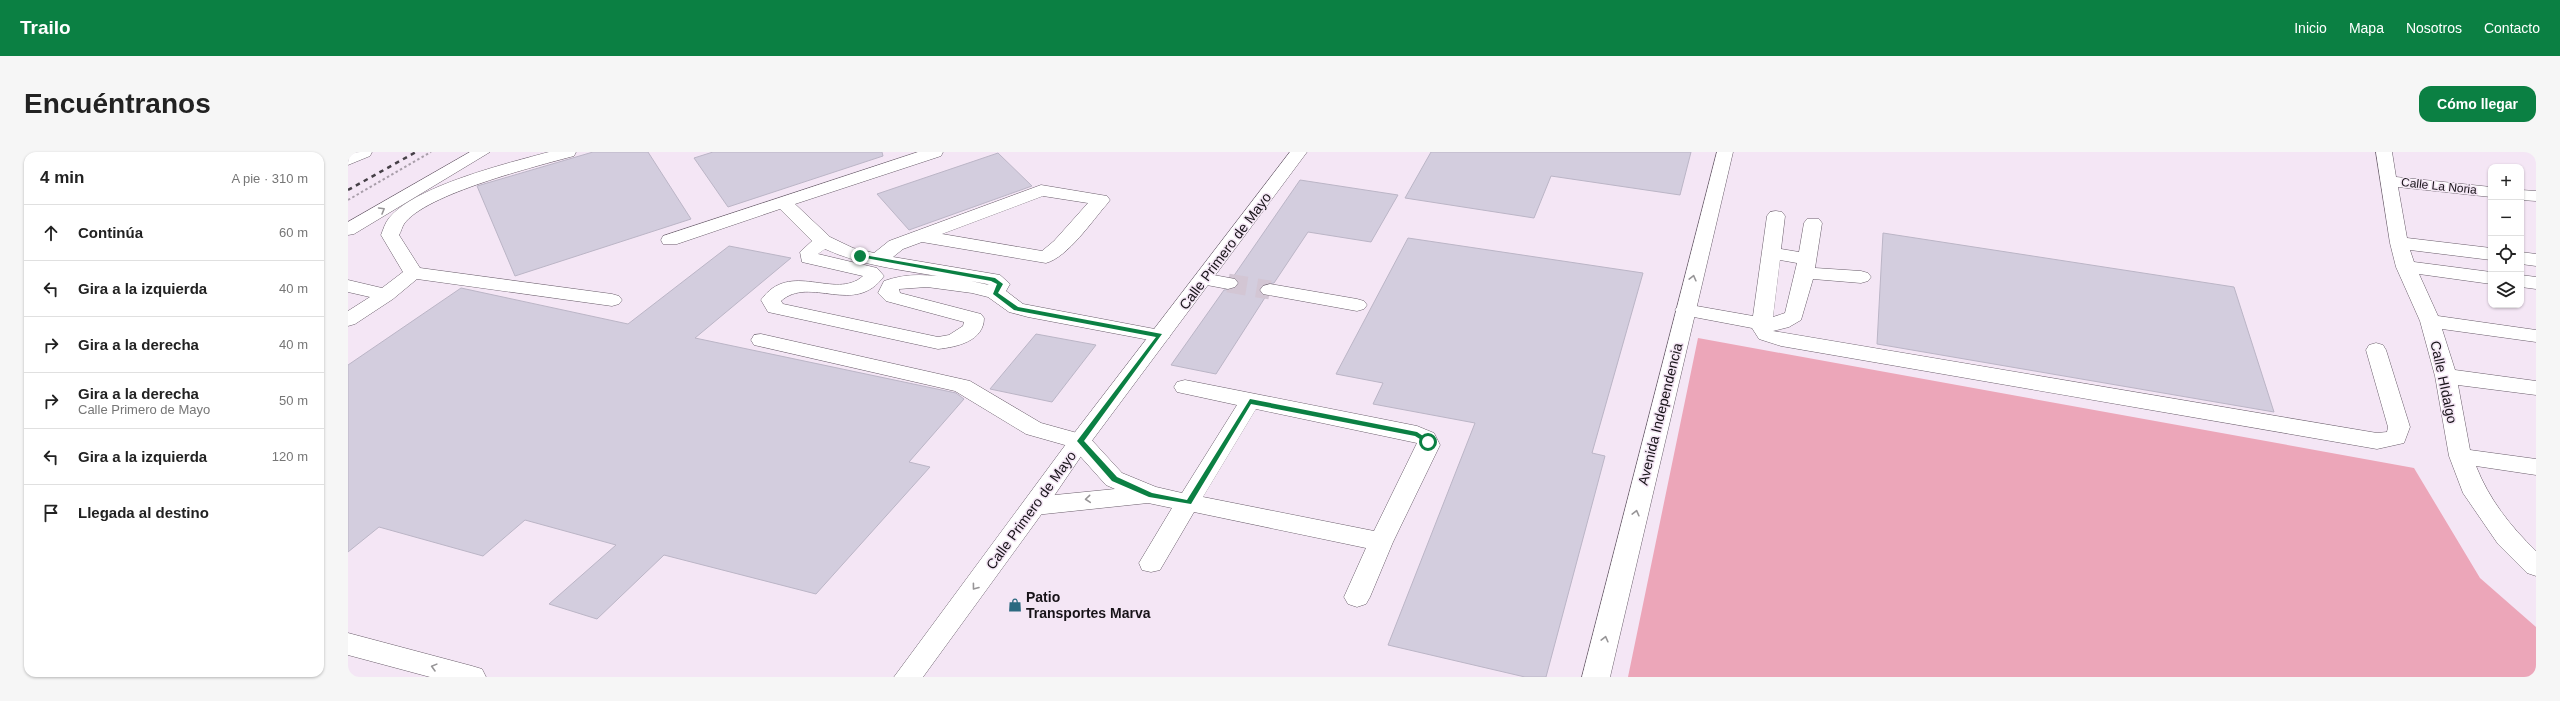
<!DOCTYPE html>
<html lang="es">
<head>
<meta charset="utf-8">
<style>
	body { margin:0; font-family:Helvetica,sans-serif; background:#f6f6f6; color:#222 }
	.controls { position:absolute; right:12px; top:12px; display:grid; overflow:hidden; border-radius:8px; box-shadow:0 1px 3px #0004 }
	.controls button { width:36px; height:36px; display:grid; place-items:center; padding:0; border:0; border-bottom:1px solid #e0e0e0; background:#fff; color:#222; font:20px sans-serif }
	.stop { position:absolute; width:12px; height:12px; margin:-9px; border:3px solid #0b8043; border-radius:50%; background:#fff }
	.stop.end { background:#0b8043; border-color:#fff; box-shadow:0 1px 4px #0008 }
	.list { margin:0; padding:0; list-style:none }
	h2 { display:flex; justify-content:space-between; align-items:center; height:52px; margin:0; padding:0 16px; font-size:17px }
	h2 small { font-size:13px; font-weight:400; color:#767676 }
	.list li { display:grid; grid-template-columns:26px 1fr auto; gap:12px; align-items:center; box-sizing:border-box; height:56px; padding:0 16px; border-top:1px solid #e0e0e0 }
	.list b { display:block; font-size:15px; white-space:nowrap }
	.list p { margin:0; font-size:13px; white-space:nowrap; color:#767676 }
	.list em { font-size:13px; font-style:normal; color:#767676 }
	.icon { flex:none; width:22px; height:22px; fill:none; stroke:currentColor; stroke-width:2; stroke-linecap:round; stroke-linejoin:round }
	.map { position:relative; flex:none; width:2188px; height:525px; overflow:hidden; border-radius:12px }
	header { display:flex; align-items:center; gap:24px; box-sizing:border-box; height:56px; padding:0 20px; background:#0b8043; color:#fff }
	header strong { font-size:19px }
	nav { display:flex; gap:22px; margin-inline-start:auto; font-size:14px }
	.intro { display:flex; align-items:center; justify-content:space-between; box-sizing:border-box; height:96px; padding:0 24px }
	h1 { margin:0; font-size:28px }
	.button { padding:10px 18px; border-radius:12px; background:#0b8043; color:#fff; font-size:14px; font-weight:700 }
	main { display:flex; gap:24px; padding:0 24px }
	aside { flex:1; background:#fff; border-radius:12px; box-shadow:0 1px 3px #0004 }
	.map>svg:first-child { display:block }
	.green { fill:#eca6b9 }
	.building { fill:#d3cdde; stroke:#bbb5c6 }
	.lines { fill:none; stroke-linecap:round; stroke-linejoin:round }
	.minor-tunnel { stroke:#d3c6d4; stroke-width:19; stroke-dasharray:19 10; stroke-linecap:butt }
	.minor-casing { stroke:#6a5e6b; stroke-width:1 }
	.major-casing { stroke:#6a5e6b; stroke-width:1 }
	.highway-casing { stroke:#6a5e6b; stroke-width:1 }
	.path { stroke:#a89ea9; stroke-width:2; stroke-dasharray:2.5 2.5; stroke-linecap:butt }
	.minor { fill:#fff; fill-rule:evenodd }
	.major { fill:#fff; fill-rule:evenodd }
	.highway { fill:#fff; fill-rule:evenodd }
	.rail { stroke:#464047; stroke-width:2.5; stroke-dasharray:4.5 4.5; stroke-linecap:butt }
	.oneway { stroke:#979597 }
	.route { fill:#0b8043 }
	.labels { text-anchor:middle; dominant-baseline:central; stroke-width:3; stroke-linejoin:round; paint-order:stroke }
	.far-street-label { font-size:12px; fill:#171318; stroke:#f4e6f5 }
	.street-label { font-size:14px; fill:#171318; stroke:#f4e6f5 }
	.poi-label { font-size:14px; font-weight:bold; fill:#171318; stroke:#f4e6f5; text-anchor:start }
</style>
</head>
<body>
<header>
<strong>Trailo</strong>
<nav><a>Inicio</a><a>Mapa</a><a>Nosotros</a><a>Contacto</a></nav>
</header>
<div class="intro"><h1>Encuéntranos</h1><a class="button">Cómo llegar</a></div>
<main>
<aside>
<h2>4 min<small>A pie · 310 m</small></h2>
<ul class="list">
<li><svg class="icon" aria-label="ahead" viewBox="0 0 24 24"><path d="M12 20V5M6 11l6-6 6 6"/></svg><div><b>Continúa</b></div><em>60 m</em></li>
<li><svg class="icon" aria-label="left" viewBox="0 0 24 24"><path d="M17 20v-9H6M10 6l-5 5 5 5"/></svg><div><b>Gira a la izquierda</b></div><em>40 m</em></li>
<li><svg class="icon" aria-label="right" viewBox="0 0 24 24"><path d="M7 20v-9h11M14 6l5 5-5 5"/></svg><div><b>Gira a la derecha</b></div><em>40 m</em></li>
<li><svg class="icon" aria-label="right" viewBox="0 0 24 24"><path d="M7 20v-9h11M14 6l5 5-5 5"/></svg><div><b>Gira a la derecha</b><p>Calle Primero de Mayo</p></div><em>50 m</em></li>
<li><svg class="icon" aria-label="left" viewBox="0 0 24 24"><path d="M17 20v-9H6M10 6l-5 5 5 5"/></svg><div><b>Gira a la izquierda</b></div><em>120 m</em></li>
<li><svg class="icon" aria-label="arrive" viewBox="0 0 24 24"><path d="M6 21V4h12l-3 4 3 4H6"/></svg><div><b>Llegada al destino</b></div></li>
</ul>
</aside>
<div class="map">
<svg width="2188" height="525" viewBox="0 0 2188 525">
	<rect width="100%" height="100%" fill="#f4e6f5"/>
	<polygon class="green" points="1350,186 2066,316 2132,426 2188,475 2188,525 1280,525"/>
	<g class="building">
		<polygon points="245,0 300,0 343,67 167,124 129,34"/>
		<polygon points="365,0 534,0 535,4 380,55 346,6"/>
		<polygon points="1083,0 1343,0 1332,43 1203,24 1186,66 1057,46"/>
		<polygon points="650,1 684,34 561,78 529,42"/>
		<polygon points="952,28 1050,43 1023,90 960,80 926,131 915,133 911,137 914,143 918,144 868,222 823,213 876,138 887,136 891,132 885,125"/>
		<polygon points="1535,81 1886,135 1926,260 1529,192"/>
		<polygon points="1060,86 1295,121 1244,301 1257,304 1198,525 1177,525 1040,493 1127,271 1025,252 1035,231 988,222"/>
		<polygon points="381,94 443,106 347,186 608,241 616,247 561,310 582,315 468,442 316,403 249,467 201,452 268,393 177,368 135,404 31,375 0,400 0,213 113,136 280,172"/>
		<polygon points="688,182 748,193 704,250 642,237"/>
	</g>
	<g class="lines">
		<polyline class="minor-tunnel" points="880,131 922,138"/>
		<g class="minor-casing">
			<g id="minor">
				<path d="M201,0H228L226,4C189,14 77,42 56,72C54,75 53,80 51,83L72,116L264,142L271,144L274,148L271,152L264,154L69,127L45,147L7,172L0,174V159L22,145L0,140V128L34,136L55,120L33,83C35,78 37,71 41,66C67,34 160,11 201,0Z"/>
				<path d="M570,0H595L593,4L447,52L482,85L505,96L526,101L541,89L693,33L759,44L762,48L759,52C744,69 720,105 698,111L574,90L555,97L545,105L652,123L662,132L658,139L675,152L812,178L819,180L822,184L819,188L812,190L680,165L661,160L640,145L624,141L579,135L551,137L552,141L633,162L636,166C636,189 609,195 590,197L420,160L413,148C442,107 487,149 515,124L454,110L452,100L464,89L432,57L329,92H315L313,88L315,84ZM695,44L740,51L706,89L694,99L594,82ZM477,97C514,114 555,118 595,125C574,122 556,122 536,129L530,141L538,149L616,170L615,174L601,183L590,185L435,152L433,149C462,123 507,165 536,124L529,116L470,102ZM623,129L639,132L641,133Z"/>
				<path d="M2028,0H2044L2048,25L2143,35V45L2050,35L2059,86L2143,96V108L2062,98L2066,110L2143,120V132L2071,122L2090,164L2188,178V190L2094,177L2107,218L2188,229V243L2110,233L2122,298L2188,307V323L2128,314C2141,347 2162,374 2188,399V424L2179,421L2150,392L2115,341L2101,304L2087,224L2072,169L2048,115L2042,91Z"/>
				<polygon points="2173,38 2188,39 2188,49 2173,48"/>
				<path d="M1428,59L1434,60L1437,64L1433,97L1451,100L1456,71L1459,67H1471L1474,71L1467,116L1513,119L1520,121L1523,125L1520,129L1513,131L1465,127L1453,168L1441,175L1425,179L2029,281L2039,280L2040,275L2018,198L2021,193L2028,191L2035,193L2038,198L2062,275L2056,291L2029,297L1433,194L1411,187L1404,176L1330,162L1327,158L1330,154L1337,152L1405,164L1419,64L1422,60ZM1432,108L1449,111L1437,161L1425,165Z"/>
				<polygon points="2173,100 2188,102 2188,114 2173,112"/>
				<polygon points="855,121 887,127 890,131 887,135 880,137 848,131 845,127 848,123"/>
				<polygon points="2173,123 2188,125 2188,137 2173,135"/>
				<polygon points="922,132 1009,147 1016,149 1019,153 1016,157 1009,159 915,142 912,138 915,134"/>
				<path d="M413,182L622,229L693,271L740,284L774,321L808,335L834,341L889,253L829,240L826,235L829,230L837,228L1069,274L1086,281L1092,293L1045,390L1022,445L1018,452L1009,455L1000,452L996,445L1018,396L846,360L812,418L803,420L794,418L791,411L824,356L800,351L687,363L679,360L675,354L679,348L687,345L767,337L758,333L724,295L678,282L607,239L406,193L403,188L406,183ZM908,257L1069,291L1026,379L855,345Z"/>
			</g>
		</g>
		<g class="major-casing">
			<g id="major">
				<polygon points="122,0 142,0 6,82 0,83 0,70"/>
				<polygon points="942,0 959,0 740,294 695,360 575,525 546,525 724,284"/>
				<polygon points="1369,0 1385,0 1262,525 1234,525"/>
				<polygon points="0,481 124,514 134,517 138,525 82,525 0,503"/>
			</g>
		</g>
		<g class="highway-casing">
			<polygon id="highway" points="3,0 24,0 22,4 0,13 0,1"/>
		</g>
		<polyline class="path" points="0,48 83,0"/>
		<use href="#minor" class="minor"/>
		<use href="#major" class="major"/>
		<use href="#highway" class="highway"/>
		<polyline class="rail" points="0,38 68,0"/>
	</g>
	<defs><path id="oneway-chevron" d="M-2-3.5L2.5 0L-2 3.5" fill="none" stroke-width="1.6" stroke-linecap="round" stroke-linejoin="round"/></defs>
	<g class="oneway">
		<use href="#oneway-chevron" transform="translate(34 58) rotate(-30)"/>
		<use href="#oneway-chevron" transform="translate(1345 126) rotate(-76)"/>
		<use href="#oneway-chevron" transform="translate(740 347) rotate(175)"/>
		<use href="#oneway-chevron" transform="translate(1288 361) rotate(-76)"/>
		<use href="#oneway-chevron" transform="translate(627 435) rotate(127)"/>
		<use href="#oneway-chevron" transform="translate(1257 487) rotate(-76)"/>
		<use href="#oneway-chevron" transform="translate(86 515) rotate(-165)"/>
	</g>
	<polygon class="route" points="510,102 647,126 655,132 650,141 670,155 814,182 736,289 769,325 804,341 839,348 902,247 1069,280 1084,290 1080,292 1067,284 903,252 843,352 801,345 764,329 729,289 808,185 666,158 645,142 649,132 643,129 512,105"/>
	<defs>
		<g id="shop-bare" transform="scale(1.08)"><path d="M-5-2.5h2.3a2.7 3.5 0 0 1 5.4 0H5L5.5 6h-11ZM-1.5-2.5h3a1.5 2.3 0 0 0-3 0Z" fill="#2c6980" stroke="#f4e6f5" stroke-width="2.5" paint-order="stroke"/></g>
	</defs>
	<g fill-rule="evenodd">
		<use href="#shop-bare" x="667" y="453"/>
	</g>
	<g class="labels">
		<g class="far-street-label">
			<text transform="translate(2091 34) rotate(6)">Calle La Noria</text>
		</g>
		<g class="street-label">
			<text transform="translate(877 99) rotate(-53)">Calle Primero de Mayo</text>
			<text transform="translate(2096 230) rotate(78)">Calle HIdalgo</text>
			<text transform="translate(1312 262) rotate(-76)">Avenida Independencia</text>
			<text transform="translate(683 358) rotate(-54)">Calle Primero de Mayo</text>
		</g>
		<g class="poi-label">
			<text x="678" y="445">Patio<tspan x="678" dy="16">Transportes Marva</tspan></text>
		</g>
	</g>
</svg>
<div class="controls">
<button>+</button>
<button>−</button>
<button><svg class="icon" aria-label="locate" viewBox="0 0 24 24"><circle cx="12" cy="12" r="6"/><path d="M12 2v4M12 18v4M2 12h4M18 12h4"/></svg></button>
<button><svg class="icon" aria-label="layers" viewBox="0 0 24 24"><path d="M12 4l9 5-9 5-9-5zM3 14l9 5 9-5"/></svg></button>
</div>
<div class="stop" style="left:1080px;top:290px"></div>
<div class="stop end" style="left:512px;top:104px"></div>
</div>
</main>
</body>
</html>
